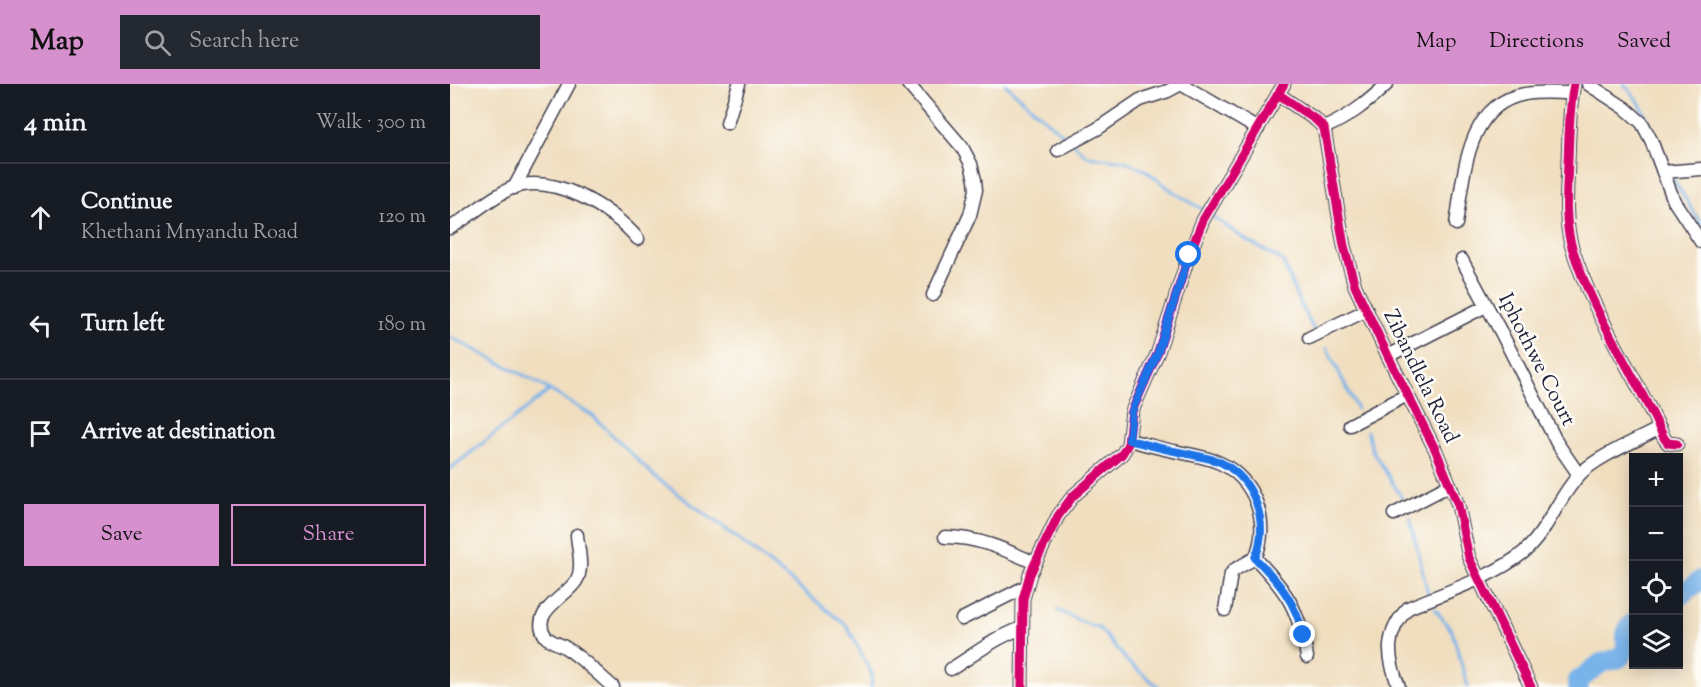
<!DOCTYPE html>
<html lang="en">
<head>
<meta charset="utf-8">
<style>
	body { margin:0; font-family:"Sorts Mill Goudy",serif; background:#242831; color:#f1f3f6 }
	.controls { position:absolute; right:18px; bottom:18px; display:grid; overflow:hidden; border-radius:0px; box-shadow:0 3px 15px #0003 }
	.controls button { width:54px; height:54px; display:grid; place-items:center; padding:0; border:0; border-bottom:2px solid #363941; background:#171b24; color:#f1f3f6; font:30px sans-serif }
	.stop { position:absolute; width:18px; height:18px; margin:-14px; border:4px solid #1a73e8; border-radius:50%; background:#fff }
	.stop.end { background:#1a73e8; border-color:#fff; box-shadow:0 2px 6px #0008 }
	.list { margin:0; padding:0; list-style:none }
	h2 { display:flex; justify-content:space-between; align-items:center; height:78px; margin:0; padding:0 24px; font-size:26px }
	h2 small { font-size:20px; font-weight:400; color:#9ea1a6 }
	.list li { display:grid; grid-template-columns:39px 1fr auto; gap:18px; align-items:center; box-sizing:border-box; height:108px; padding:0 24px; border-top:2px solid #363941 }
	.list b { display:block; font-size:22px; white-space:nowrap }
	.list p { margin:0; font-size:20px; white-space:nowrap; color:#9ea1a6 }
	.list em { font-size:20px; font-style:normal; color:#9ea1a6 }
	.actions { display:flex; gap:12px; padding:18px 24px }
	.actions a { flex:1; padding:14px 0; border:2px solid #d690ce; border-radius:0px; text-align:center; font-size:21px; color:#d690ce }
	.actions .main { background:#d690ce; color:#111 }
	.icon { flex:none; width:33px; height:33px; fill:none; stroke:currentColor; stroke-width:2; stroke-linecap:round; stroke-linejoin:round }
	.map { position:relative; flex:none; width:1251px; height:603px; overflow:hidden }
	header { display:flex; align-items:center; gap:36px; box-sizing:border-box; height:84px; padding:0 30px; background:#d690ce; color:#111 }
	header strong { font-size:28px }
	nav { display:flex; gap:33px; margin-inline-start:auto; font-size:21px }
	.search { width:420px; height:54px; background:#242831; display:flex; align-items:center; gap:15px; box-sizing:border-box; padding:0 21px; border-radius:0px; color:#9ea1a6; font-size:22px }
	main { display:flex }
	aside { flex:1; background:#171b24 }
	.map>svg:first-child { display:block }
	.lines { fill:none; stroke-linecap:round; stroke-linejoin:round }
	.stream { stroke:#78b3ea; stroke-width:3 }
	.river { stroke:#78b3ea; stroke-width:20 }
	.minor-casing { stroke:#413e4f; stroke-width:15 }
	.minor { stroke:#fff; stroke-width:12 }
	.cycleway-casing { stroke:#fdfcf7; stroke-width:13 }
	.cycleway { stroke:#d6006c; stroke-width:9 }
	.route { stroke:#1a73e8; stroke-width:8 }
	.labels { text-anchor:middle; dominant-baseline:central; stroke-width:5; stroke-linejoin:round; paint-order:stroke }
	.street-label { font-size:21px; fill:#22223b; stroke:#fdfcf7 }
</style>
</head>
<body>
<header>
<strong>Map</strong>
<div class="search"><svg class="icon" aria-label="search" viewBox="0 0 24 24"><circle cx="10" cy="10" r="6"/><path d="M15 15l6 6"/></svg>Search here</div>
<nav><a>Map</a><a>Directions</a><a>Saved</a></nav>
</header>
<main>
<aside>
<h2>4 min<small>Walk · 300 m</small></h2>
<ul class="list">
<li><svg class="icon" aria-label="ahead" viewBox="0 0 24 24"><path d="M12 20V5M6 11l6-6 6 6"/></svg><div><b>Continue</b><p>Khethani Mnyandu Road</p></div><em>120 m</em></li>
<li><svg class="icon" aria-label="left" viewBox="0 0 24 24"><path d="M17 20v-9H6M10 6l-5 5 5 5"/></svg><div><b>Turn left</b></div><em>180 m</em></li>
<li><svg class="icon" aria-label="arrive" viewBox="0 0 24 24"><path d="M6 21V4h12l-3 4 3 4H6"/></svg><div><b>Arrive at destination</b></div></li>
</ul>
<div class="actions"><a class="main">Save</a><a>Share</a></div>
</aside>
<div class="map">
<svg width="1251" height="603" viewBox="0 0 1251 603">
	<rect width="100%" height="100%" fill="#fdfcf7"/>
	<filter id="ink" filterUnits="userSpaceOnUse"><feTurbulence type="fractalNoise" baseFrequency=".0167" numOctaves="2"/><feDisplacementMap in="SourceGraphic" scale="12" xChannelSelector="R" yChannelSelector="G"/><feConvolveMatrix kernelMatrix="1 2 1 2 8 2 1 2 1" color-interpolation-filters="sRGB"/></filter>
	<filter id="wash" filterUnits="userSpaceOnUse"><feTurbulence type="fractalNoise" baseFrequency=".008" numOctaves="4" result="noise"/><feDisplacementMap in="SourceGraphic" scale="24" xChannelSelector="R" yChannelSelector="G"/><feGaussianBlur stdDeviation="1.35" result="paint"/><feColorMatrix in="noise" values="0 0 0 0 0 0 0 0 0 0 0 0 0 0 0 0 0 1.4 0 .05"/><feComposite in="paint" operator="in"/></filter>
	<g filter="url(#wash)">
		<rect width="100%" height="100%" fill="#f0debf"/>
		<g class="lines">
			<g class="stream">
				<polyline points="555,0 619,56"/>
				<polyline points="1174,0 1189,18 1200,41"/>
				<polyline points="624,60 637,72 675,77 695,86 725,109 754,126"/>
				<polyline points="1222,93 1251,140"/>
				<polyline points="759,130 796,156 833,177 846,211 864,246"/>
				<polyline points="0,253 81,295 143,332 205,393 285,452 397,542 422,590 421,603"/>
				<polyline points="877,264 907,325"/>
				<polyline points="917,347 922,366 952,414"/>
				<polyline points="0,385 100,306"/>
				<polyline points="960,434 978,510"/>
				<polyline points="985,525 1002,547 1018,603"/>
				<polyline points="607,526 637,540 649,544 679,579 709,603"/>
			</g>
			<g class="river">
				<polyline points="1228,513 1251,496"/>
				<path d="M1128,603V597L1151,579L1170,574L1176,565C1176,554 1174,546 1184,538"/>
			</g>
		</g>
	</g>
	<g filter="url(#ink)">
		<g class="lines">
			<g class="minor-casing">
				<g id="minor">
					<polyline points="458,0 512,63 521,80 525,96 526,106 520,131 483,211"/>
					<path d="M1124,0C1119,26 1119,52 1118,78C1117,105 1114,133 1121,160C1141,228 1185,290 1214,354L1218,359L1227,360"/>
					<polyline points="1138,0 1175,24 1192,39 1201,56 1224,117 1251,158"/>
					<polyline points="828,10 866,36 874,44 894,162 905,202 938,272 986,367 1008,421 1019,474 1081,603"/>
					<polyline points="277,39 289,0"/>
					<path d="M874,44C899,33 917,19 937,0"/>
					<polyline points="608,66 647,45 690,16 718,7 731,0 808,45"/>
					<polyline points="1213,88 1251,85"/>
					<polyline points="64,104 119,0"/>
					<path d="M1006,140C1014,92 1016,20 1075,10C1090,7 1107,9 1122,9"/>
					<path d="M0,144C21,132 40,113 62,104C103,88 162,124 188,155"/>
					<polyline points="1012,176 1053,252 1107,359 1129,391"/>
					<polyline points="859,254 917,226"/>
					<polyline points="938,272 1036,222"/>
					<polyline points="900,341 957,311"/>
					<path d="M679,356C695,360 712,365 729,368C742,371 757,373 770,379C805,395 821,439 805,474L784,486L781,490L775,526"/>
					<polyline points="944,430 1000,401"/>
					<path d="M127,451C128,465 134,485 126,497C116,513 78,529 96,553C101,558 110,560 116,564C133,575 148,590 163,603"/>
					<path d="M495,453C528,453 556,466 585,479"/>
					<path d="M805,474C838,508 849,526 857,573"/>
					<polyline points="512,535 575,503"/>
					<path d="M501,585C525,570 545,554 572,544"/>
					<polyline points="572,603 573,515 580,490 608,432 623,412 672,370 678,360 682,327 708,268 739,171 753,136 834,0"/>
					<path d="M949,603C937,573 934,550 958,524C993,509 1044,493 1074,468C1098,447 1108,413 1130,390C1148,372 1186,357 1210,344"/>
				</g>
			</g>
			<use href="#minor" class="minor"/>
			<g class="cycleway-casing">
				<g id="cycleway">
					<path d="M1124,0C1119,26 1119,52 1118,78C1117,105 1114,133 1121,160C1141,228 1185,290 1214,354L1218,359L1227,360"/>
					<polyline points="828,10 866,36 874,44 894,162 905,202 938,272 986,367 1008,421 1019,474 1081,603"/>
					<polyline points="572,603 573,515 580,490 608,432 623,412 672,370 678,360 682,327 708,268 739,171 753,136 834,0"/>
				</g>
			</g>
			<use href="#cycleway" class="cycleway"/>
		</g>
	</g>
	<g class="lines" filter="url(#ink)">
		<path class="route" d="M739,171L708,268L682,327L679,356C695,360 712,365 729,368C742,371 757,373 770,378C805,395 820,439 805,474C828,497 846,518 853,551"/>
	</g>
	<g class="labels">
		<g class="street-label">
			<text transform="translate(1086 276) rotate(63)">Iphothwe Court</text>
			<text transform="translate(970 293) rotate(64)">Zibandlela Road</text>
		</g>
	</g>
</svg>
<div class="controls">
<button>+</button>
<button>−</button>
<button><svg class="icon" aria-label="locate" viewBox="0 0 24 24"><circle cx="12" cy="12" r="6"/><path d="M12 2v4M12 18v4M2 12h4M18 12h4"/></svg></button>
<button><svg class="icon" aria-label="layers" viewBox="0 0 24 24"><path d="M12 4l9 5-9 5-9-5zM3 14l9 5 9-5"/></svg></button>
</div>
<div class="stop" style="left:739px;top:171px"></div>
<div class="stop end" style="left:853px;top:551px"></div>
</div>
</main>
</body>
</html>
